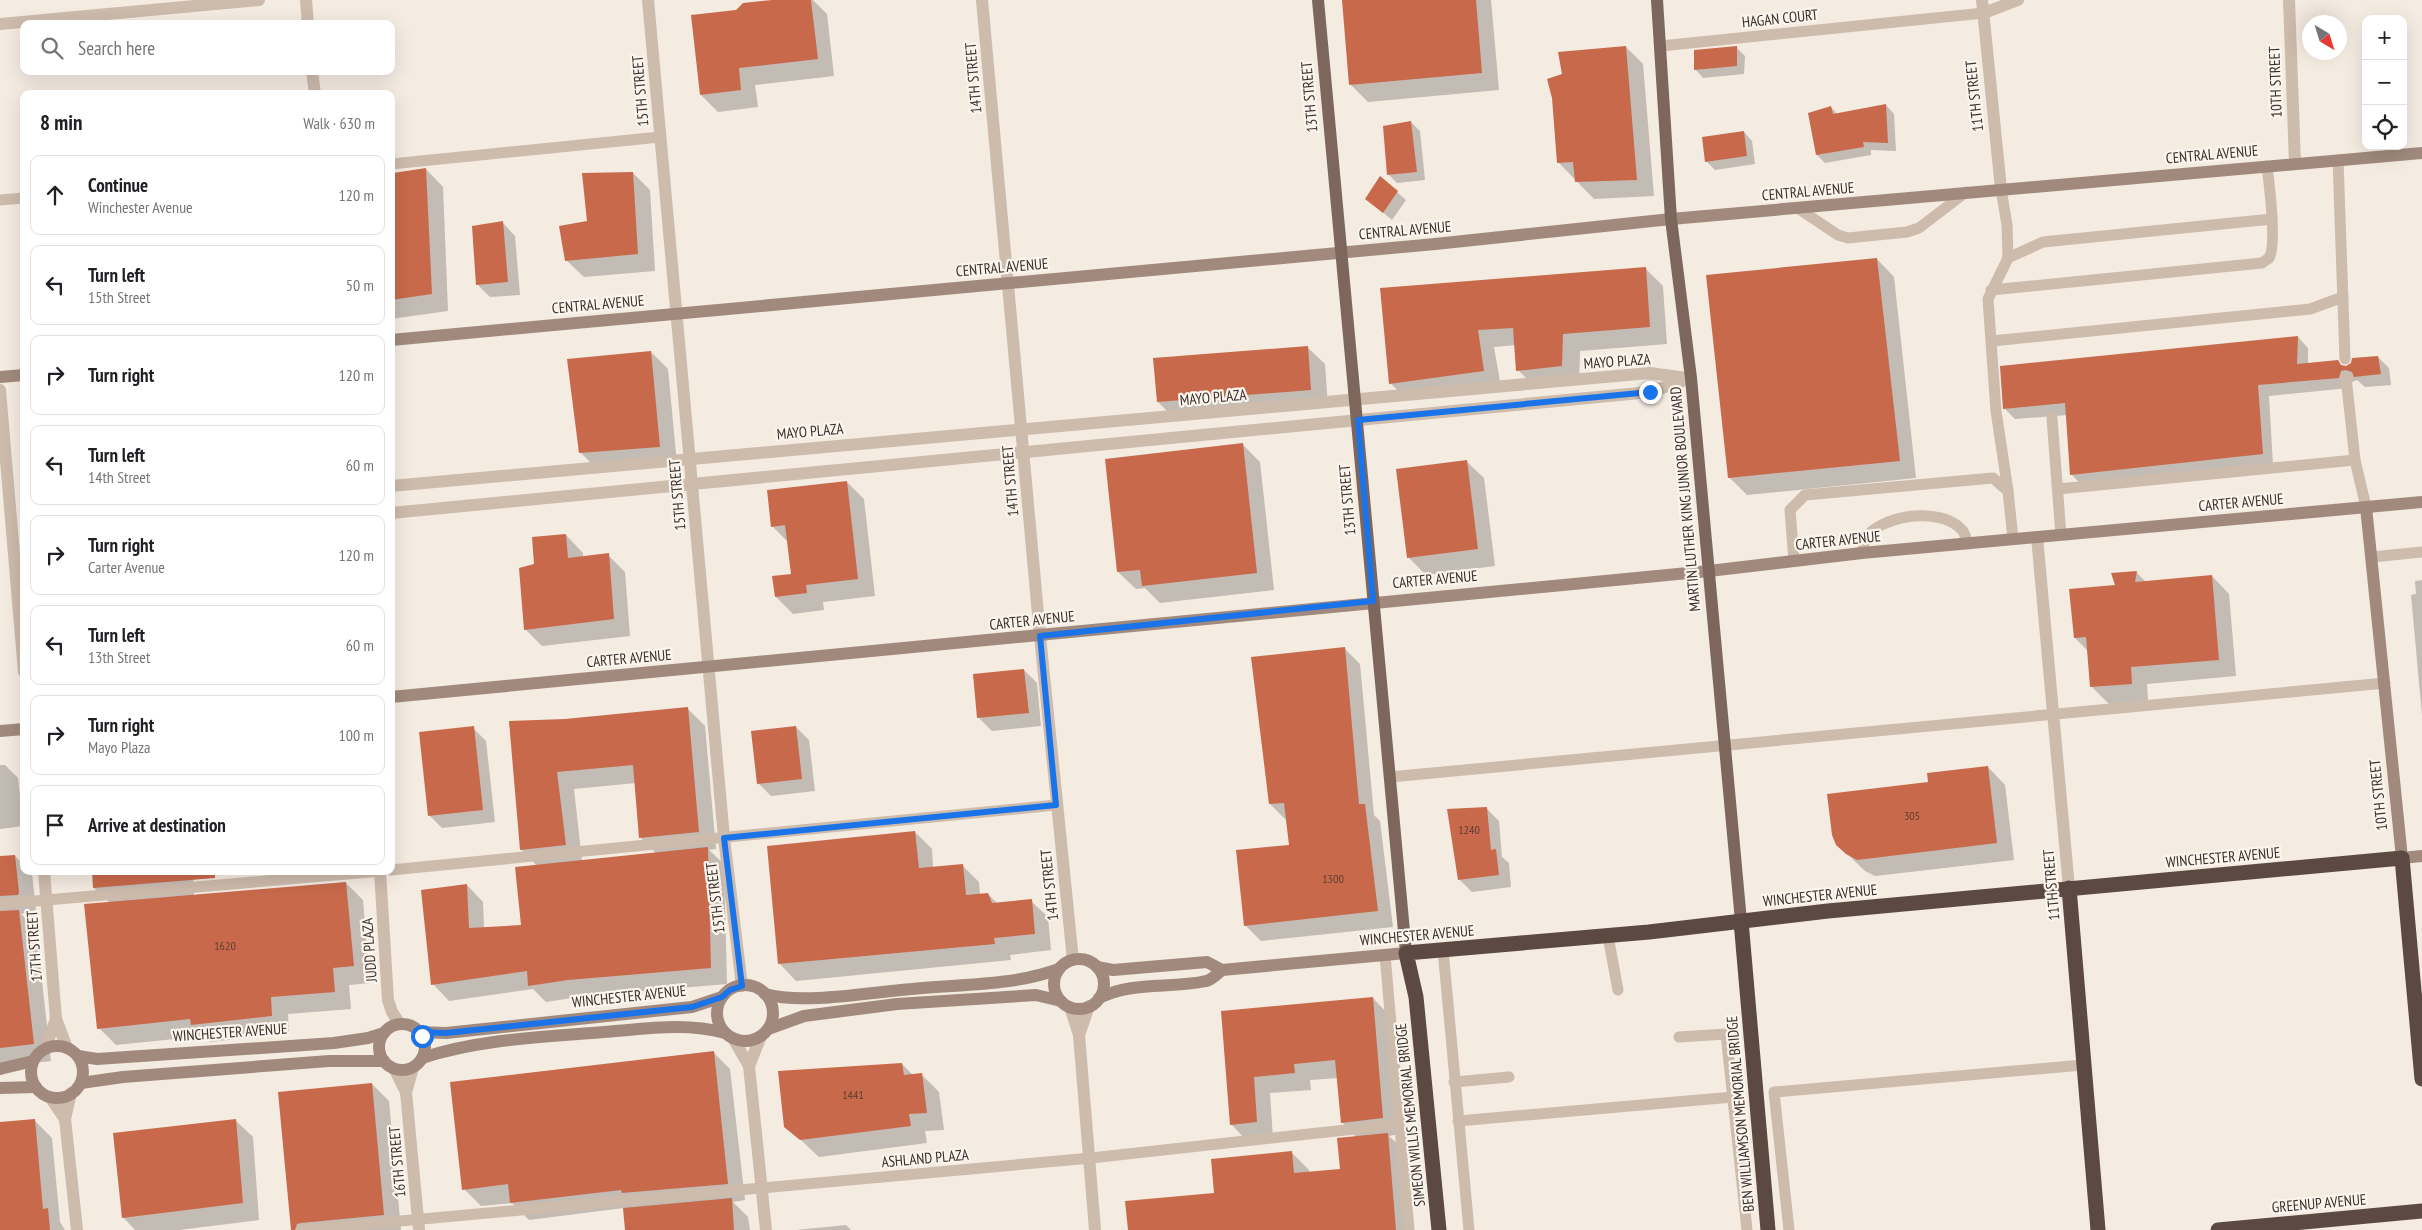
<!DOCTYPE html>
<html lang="en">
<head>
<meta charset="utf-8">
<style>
	body { margin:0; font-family:"PT Sans Narrow",sans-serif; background:#f6f6f6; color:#202124 }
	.controls { position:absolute; right:15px; top:15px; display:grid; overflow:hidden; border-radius:10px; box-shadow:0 5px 20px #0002 }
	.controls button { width:45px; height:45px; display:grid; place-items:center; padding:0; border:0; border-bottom:1px solid #e0e0e0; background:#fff; color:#202124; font:25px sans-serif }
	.compass { position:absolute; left:2302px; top:15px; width:45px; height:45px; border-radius:50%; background:#fff; box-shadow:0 5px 20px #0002; rotate:142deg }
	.stop { position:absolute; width:15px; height:15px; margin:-11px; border:4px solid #1a73e8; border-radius:50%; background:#fff }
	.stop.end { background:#1a73e8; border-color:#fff; box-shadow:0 1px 5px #0008 }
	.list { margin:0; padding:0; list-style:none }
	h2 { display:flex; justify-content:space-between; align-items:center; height:65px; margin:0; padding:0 20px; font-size:21px }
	h2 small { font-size:16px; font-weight:400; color:#757577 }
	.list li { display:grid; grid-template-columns:32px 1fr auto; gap:15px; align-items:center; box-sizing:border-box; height:80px; margin:0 10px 10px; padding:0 10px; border:1px solid #e0e0e0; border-radius:10px }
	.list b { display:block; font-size:19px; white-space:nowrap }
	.list p { margin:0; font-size:16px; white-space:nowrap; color:#757577 }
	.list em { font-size:16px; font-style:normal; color:#757577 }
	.icon { flex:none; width:28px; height:28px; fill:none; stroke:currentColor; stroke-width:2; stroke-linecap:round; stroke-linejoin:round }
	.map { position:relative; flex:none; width:2422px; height:1230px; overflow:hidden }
	.search { position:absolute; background:#fff; box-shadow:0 5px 20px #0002; left:20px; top:20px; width:375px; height:55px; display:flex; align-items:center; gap:12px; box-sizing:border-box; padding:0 18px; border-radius:10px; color:#757577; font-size:19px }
	.panel { position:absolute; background:#fff; box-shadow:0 5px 20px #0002; left:20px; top:90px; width:375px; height:785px; border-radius:10px }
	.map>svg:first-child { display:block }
	.shadow { fill:#0003; fill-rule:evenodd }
	.building { fill:#c8694b }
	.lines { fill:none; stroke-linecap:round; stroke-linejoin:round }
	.lane { stroke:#cdbbac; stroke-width:11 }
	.street { stroke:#cdbbac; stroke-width:12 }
	.secondary { stroke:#a18a7d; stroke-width:12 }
	.primary { stroke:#7d675c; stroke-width:12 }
	.highway { stroke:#5c4a42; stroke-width:15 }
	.route { stroke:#1a73e8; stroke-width:6 }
	.labels { text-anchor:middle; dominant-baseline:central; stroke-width:4.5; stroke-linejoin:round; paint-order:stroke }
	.number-label { font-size:12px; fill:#5e3e33 }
	.street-label { font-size:15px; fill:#3b302b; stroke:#fbf5ee }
</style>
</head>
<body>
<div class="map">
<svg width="2422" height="1230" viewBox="0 0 2422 1230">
	<rect width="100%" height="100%" fill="#f4ebe1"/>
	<g class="shadow">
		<polygon points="782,0 813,0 827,14 834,76 755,85 758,107 718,112 701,95 736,11"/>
		<polygon points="1343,0 1491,0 1499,90 1368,102 1350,84"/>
		<polygon points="1626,47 1643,64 1654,196 1594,199 1558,162 1563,75"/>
		<polygon points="1736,47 1745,56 1744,74 1703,78 1695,69"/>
		<polygon points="1886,105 1894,114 1896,151 1871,150 1871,155 1825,163 1817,155 1831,107 1838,115"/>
		<polygon points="1411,122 1420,131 1425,180 1397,183 1389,175"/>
		<polygon points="1744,132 1752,141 1755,164 1715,170 1706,161"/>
		<polygon points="426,169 443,187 448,311 391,319 391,192"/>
		<polygon points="633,173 650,190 655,271 584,277 566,260"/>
		<polygon points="1397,192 1406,200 1392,220 1367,199"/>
		<polygon points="503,223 515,236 520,295 490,297 477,284"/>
		<polygon points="1877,259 1894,277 1916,478 1747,495 1729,477"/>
		<polygon points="1646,269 1663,286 1667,344 1580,351 1579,383 1535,387 1518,370 1516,345 1494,347 1501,387 1408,400 1390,383 1382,289"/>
		<polygon points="2298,337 2308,348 2308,364 2337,361 2343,367 2378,357 2389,368 2391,385 2365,387 2357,380 2352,382 2349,388 2269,396 2273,465 2082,485 2071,474 2067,415 2015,419 2005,409"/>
		<polygon points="1307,347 1325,364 1328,407 1175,419 1158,402"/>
		<polygon points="651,352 668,369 677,464 598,470 580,452"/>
		<polygon points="1243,445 1260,462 1274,590 1160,603 1145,588 1136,589 1118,572"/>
		<polygon points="1466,461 1484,478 1495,566 1426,575 1408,557"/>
		<polygon points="847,482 864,499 875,596 823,602 824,610 793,614 776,597 792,576 788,542 772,526"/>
		<polygon points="566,535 583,553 583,558 608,555 625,572 630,636 542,646 525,629 535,565"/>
		<polygon points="2137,573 2146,582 2212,576 2229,594 2236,676 2147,684 2148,700 2109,704 2091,686 2089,652 2075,638 2117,586"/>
		<polygon points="2422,580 2422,715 2411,595 2416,594 2415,581"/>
		<polygon points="1344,648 1360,664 1374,815 1380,821 1393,927 1261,941 1245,925 1290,846 1286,820 1270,804"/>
		<polygon points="1024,670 1037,683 1041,726 992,731 979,718"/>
		<path d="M687,708L705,726L716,849L709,850L724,864L727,984L585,996L546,1002L533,989L449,1001L433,984L467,885L483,902L484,928L523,926L537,866L521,849L565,720ZM636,783L641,838L656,853L582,861L574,789Z"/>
		<polygon points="796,727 809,740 815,791 771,796 758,783"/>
		<polygon points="473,728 486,741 495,822 442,828 429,815"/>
		<polygon points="0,765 5,765 18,778 24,826 0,829"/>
		<polygon points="1988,767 2005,785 2014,860 1875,876 1865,871 1837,844 1930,783"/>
		<polygon points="1486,808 1499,821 1502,857 1509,863 1511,887 1472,892 1459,879"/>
		<polygon points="915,832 932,849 933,868 962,865 979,882 980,895 988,894 998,904 1031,901 1048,917 1051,950 1010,955 1011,960 796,981 780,964 768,847"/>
		<polygon points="15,856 24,865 24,871 32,873 36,910 21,914 36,928 51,1061 0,1067 0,858"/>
		<polygon points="93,871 227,871 193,875 194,896 346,883 363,900 370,983 349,985 351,1009 288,1014 289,1033 210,1042 204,1036 116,1045 99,1028 110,903 94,888"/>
		<polygon points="1373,998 1389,1015 1399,1134 1389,1136 1405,1151 1411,1230 1129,1230 1216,1194 1292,1153 1309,1170 1309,1173 1341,1170 1357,1138 1342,1122 1338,1078 1310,1080 1311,1090 1270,1093 1273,1139 1247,1141 1231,1124 1222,1012"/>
		<polygon points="713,1052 730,1069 745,1200 733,1202 748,1217 750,1230 626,1230 624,1208 529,1220 512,1203 481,1206 464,1189"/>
		<polygon points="902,1064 913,1075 922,1075 939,1092 944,1130 925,1131 927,1143 819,1157 786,1126"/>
		<polygon points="372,1084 389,1101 401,1230 292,1230"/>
		<polygon points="235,1120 253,1137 259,1220 179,1230 135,1230 123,1217"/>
		<polygon points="35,1121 52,1138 60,1222 65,1230 0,1230 0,1124"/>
		<polygon points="846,1225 851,1230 796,1230"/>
	</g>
	<g class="building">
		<polygon points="772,0 811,0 818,59 739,68 741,90 700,95 691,15 736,10 743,3"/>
		<polygon points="1342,0 1476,0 1482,73 1349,85"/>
		<polygon points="1626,46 1637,180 1575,182 1573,162 1557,163 1552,98 1547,79 1562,74 1558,52"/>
		<polygon points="1737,46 1737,66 1694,70 1694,50"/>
		<polygon points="1886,104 1888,143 1863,142 1864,147 1816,155 1808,113 1831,106 1833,114"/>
		<polygon points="1411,121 1417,172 1387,175 1383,126"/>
		<polygon points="1744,131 1747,156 1705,162 1702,137"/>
		<polygon points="426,168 432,294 391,300 393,173"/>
		<polygon points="633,172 638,254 565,261 559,226 587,221 582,173"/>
		<polygon points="1380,176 1398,191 1383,213 1365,199"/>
		<polygon points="503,221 508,282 476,285 472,226"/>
		<polygon points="1877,258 1900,461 1728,478 1706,275"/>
		<polygon points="1646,267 1650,327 1563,334 1562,366 1516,371 1513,328 1478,330 1484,371 1389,384 1380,288"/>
		<polygon points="2298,336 2297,364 2338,360 2341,365 2346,366 2351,363 2352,358 2378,356 2381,374 2354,377 2352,372 2346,370 2341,371 2339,378 2258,385 2263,454 2070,475 2065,403 2003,409 2000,366"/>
		<polygon points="1308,346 1311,390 1157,402 1153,358"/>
		<polygon points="651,351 660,447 579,453 567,359"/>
		<polygon points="1243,443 1257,573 1142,586 1140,570 1117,572 1105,459"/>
		<polygon points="1467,460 1478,549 1407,558 1396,469"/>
		<polygon points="847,481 858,579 806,585 807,593 775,597 772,576 791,574 785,525 771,527 767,490"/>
		<polygon points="566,534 568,558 609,553 614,619 524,630 519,568 534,564 532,537"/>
		<polygon points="2137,571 2135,582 2212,575 2219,660 2131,667 2132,684 2090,687 2086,637 2074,638 2069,589 2115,585 2111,573"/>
		<polygon points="1345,647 1359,804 1365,804 1378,911 1244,926 1236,850 1289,845 1284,803 1269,804 1251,657"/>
		<polygon points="1024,669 1029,713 977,718 973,674"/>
		<polygon points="688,707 699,832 639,838 633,765 557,772 566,845 520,850 509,721 565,719"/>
		<polygon points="474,726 483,810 428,816 419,732"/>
		<polygon points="796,726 802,779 757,784 751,731"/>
		<polygon points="1988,766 1997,843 1857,860 1846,854 1836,845 1832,835 1827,794 1928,782 1927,773"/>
		<polygon points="1487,807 1491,850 1496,849 1499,875 1458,880 1447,809"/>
		<polygon points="915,831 919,868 963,864 966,895 988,893 992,903 1032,899 1035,934 994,938 995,944 778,964 767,846"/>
		<polygon points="708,847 711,968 568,980 528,986 527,971 431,985 421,890 467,884 469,928 521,925 515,867"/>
		<polygon points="15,855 19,892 18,895 0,896 0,856"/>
		<polygon points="92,871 215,871 215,878 93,888"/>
		<polygon points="346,882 354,966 333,968 335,992 271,997 272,1016 191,1025 190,1019 97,1029 84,904"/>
		<polygon points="19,910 34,1044 0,1048 0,911"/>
		<polygon points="1373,997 1383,1118 1341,1123 1335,1060 1294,1064 1295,1073 1254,1077 1257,1122 1230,1125 1221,1011"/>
		<polygon points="714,1051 728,1184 622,1193 621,1190 510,1203 508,1184 462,1190 450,1082"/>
		<polygon points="902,1063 904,1075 922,1073 927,1113 909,1114 911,1126 800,1140 784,1127 778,1071"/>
		<polygon points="372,1083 384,1215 301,1223 297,1224 295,1230 291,1230 278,1092"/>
		<polygon points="35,1119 43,1209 48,1208 50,1230 0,1230 0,1122"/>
		<polygon points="236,1119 243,1203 122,1218 113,1133"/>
		<polygon points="1388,1133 1396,1230 1128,1230 1125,1201 1214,1193 1211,1159 1292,1151 1294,1173 1340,1169 1337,1138"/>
		<polygon points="732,1198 734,1230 625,1230 623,1208"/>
	</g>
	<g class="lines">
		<g class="lane">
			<polyline points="1661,46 1984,13"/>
			<polyline points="2338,160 2345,359"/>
			<polyline points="391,164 660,137"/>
			<polyline points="2001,189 2007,225 2008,258"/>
			<polyline points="0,200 24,198"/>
			<polyline points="1799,209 1838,235 1848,238 1907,232 1919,228 1966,192"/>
			<path d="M1991,290L2262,263C2264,261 2267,260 2269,258C2277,246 2269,182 2267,166"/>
			<polyline points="1992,341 2310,309 2343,297"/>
			<polyline points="2346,377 2355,460 2366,507"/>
			<polyline points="2052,418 2061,535"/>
			<polyline points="2058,489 2355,460"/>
			<polyline points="2008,491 1996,411 1988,299 2008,258 2043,242 2272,219"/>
			<path d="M1862,553C1863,547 1864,540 1868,535C1887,514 1942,507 1962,530C1965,533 1966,539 1968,544"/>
			<polyline points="2372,557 2422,552"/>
			<polyline points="1794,561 1790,510 1805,495 1993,478 2008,491 2013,539"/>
			<polyline points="1390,777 2385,683"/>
			<polyline points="391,870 1056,805"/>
			<polyline points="0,904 382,871"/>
			<polyline points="1608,936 1618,990"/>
			<polyline points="1443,950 1469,1230"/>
			<polyline points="1385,955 1409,1230"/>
			<polyline points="1679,1037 1726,1034 1747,1230"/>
			<polyline points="1454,1082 1509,1077"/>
			<polyline points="1458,1121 1733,1097"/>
			<polyline points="302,1230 1091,1158 1400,1124"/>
			<polyline points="1789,1230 1774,1092 2083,1065"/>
		</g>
		<g class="street">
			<polyline points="306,0 308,24"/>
			<polyline points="648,0 724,838 742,986"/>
			<polyline points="982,0 1040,636 1073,960"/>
			<polyline points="1982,0 2001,189"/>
			<polyline points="2289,0 2295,163"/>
			<polyline points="1984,13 2018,0"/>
			<polyline points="0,24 259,0"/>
			<polyline points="312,71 315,94"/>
			<polyline points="0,390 24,672"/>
			<polyline points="391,486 1650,373 1686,378"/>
			<polyline points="391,513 1650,392 1691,378"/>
			<polyline points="2037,537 2069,888"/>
			<polyline points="44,871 56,1019 67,1048"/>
			<polyline points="380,871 388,1000 392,1012 400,1024"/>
			<polyline points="1070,1007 1079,1035 1095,1230"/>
			<polyline points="1079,1035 1089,1006"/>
			<polyline points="733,1038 749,1066 766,1230"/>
			<polyline points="45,1049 56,1019"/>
			<polyline points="749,1066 761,1036"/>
			<polyline points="413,1068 406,1092 419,1230"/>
			<polyline points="395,1070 406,1092"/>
			<polyline points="71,1093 65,1119 77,1230"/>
			<polyline points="50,1097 65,1119"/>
		</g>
		<g class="secondary">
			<polyline points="391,340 1435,244 1671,219 2422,153"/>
			<polyline points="0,377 24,375"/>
			<polyline points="2366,507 2402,858 2422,856"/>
			<polyline points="391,697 1709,571 1862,553 2422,502"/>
			<polyline points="0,731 24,729"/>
			<circle cx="1079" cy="984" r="25"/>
			<polyline points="1097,967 1113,970 1207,962 1222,970"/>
			<circle cx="745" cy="1013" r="28"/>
			<path d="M765,994C803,1005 872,992 912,989C961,984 1013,986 1059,969"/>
			<path d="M1099,998C1133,981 1170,989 1206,981C1212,980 1217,974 1222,970L1406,953"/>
			<circle cx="402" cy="1047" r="23"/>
			<polyline points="768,1029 804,1016 897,1004 1036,995 1061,1001"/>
			<polyline points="419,1032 446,1033 692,1007 722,997"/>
			<circle cx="57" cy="1072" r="26"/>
			<polyline points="78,1056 97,1059 334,1043 368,1038 384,1033"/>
			<path d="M422,1058C480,1039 544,1037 604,1032C644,1029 686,1022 725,1033"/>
			<polyline points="0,1069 33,1061"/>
			<polyline points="81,1083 123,1077 329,1061 384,1061"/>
			<polyline points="0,1088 36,1087"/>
		</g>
		<g class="primary">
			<polyline points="1318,0 1406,953"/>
			<polyline points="1657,0 1671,219 1691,378 1741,921"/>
		</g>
		<g class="highway">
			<polyline points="2069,888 2098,1230"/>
			<polyline points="1741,921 1768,1230"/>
			<polyline points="1439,1230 1416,997 1406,953 1649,932 1828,911 2402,858 2422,1079"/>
			<polyline points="2218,1230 2422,1211"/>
		</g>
	</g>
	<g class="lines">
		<polyline class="route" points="422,1036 419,1032 446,1033 692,1007 722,997 730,990 742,986 724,838 1056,805 1040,636 1373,601 1358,420 1650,392"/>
	</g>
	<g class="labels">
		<g class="number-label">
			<text x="1912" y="815">305</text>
			<text x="1469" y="829">1240</text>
			<text x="1333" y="878">1300</text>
			<text x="225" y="945">1620</text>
			<text x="853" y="1094">1441</text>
		</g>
		<g class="street-label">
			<text transform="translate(1780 18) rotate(-6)">HAGAN COURT</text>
			<text transform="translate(973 78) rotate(-95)">14TH STREET</text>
			<text transform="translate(2275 82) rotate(-92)">10TH STREET</text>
			<text transform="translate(640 91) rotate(-95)">15TH STREET</text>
			<text transform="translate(1974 96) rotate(-96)">11TH STREET</text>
			<text transform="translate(1309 97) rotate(-95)">13TH STREET</text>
			<text transform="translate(2212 154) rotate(-5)">CENTRAL AVENUE</text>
			<text transform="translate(1808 191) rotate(-5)">CENTRAL AVENUE</text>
			<text transform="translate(1405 230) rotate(-5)">CENTRAL AVENUE</text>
			<text transform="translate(1002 267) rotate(-5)">CENTRAL AVENUE</text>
			<text transform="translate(598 304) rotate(-5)">CENTRAL AVENUE</text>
			<text transform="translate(1617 361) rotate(-4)">MAYO PLAZA</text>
			<text transform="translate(1213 397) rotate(-5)">MAYO PLAZA</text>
			<text transform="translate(810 431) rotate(-5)">MAYO PLAZA</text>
			<text transform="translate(1010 481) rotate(-95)">14TH STREET</text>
			<text transform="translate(677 495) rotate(-95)">15TH STREET</text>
			<text transform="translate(1685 499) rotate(-95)">MARTIN LUTHER KING JUNIOR BOULEVARD</text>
			<text transform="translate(1347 500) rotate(-95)">13TH STREET</text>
			<text transform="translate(2241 502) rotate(-5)">CARTER AVENUE</text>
			<text transform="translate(1838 540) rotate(-6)">CARTER AVENUE</text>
			<text transform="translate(1435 579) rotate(-5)">CARTER AVENUE</text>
			<text transform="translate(1032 620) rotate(-6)">CARTER AVENUE</text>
			<text transform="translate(629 658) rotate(-5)">CARTER AVENUE</text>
			<text transform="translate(2378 795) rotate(-96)">10TH STREET</text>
			<text transform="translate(2223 857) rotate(-5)">WINCHESTER AVENUE</text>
			<text transform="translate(1049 885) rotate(-96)">14TH STREET</text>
			<text transform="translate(2051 885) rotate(-95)">11TH STREET</text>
			<text transform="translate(1820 895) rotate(-6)">WINCHESTER AVENUE</text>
			<text transform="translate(715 898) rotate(-97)">15TH STREET</text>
			<text transform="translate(1417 935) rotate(-5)">WINCHESTER AVENUE</text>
			<text transform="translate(34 946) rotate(-94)">17TH STREET</text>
			<text transform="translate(369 950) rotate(-94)">JUDD PLAZA</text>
			<text transform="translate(629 996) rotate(-6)">WINCHESTER AVENUE</text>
			<text transform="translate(230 1032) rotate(-4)">WINCHESTER AVENUE</text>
			<text transform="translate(1740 1114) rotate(-95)">BEN WILLIAMSON MEMORIAL BRIDGE</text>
			<text transform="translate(1410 1115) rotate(-96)">SIMEON WILLIS MEMORIAL BRIDGE</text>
			<text transform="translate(925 1158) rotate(-5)">ASHLAND PLAZA</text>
			<text transform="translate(397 1162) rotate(-95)">16TH STREET</text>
			<text transform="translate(2319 1203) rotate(-5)">GREENUP AVENUE</text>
		</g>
	</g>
</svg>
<div class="controls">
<button>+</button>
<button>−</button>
<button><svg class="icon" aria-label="locate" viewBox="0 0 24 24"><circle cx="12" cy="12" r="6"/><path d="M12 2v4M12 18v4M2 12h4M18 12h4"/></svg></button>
</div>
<svg class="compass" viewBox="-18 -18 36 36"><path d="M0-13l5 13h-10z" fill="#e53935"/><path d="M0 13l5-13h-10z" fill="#757577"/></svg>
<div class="stop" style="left:422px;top:1036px"></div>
<div class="stop end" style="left:1650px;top:392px"></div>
<div class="search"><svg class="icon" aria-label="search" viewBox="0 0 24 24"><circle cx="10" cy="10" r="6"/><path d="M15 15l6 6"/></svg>Search here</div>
<section class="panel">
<h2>8 min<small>Walk · 630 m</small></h2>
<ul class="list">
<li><svg class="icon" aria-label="ahead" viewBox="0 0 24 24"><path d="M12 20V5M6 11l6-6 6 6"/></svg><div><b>Continue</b><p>Winchester Avenue</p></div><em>120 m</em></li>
<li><svg class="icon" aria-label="left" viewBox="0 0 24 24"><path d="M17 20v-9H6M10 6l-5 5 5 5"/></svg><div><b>Turn left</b><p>15th Street</p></div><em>50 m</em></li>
<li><svg class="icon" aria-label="right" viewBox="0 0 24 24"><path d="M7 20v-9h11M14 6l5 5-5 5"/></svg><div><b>Turn right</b></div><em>120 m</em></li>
<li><svg class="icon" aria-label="left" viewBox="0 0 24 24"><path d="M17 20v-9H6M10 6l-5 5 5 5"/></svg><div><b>Turn left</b><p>14th Street</p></div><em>60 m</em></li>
<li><svg class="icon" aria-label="right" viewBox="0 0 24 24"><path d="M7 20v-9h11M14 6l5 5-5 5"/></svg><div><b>Turn right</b><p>Carter Avenue</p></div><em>120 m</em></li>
<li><svg class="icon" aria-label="left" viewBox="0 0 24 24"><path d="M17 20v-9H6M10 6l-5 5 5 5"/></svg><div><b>Turn left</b><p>13th Street</p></div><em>60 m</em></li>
<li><svg class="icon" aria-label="right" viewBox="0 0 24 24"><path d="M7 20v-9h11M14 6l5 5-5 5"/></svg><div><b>Turn right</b><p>Mayo Plaza</p></div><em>100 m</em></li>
<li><svg class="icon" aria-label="arrive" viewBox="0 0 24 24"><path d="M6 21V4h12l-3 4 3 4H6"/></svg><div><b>Arrive at destination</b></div></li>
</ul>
</section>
</div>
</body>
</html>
